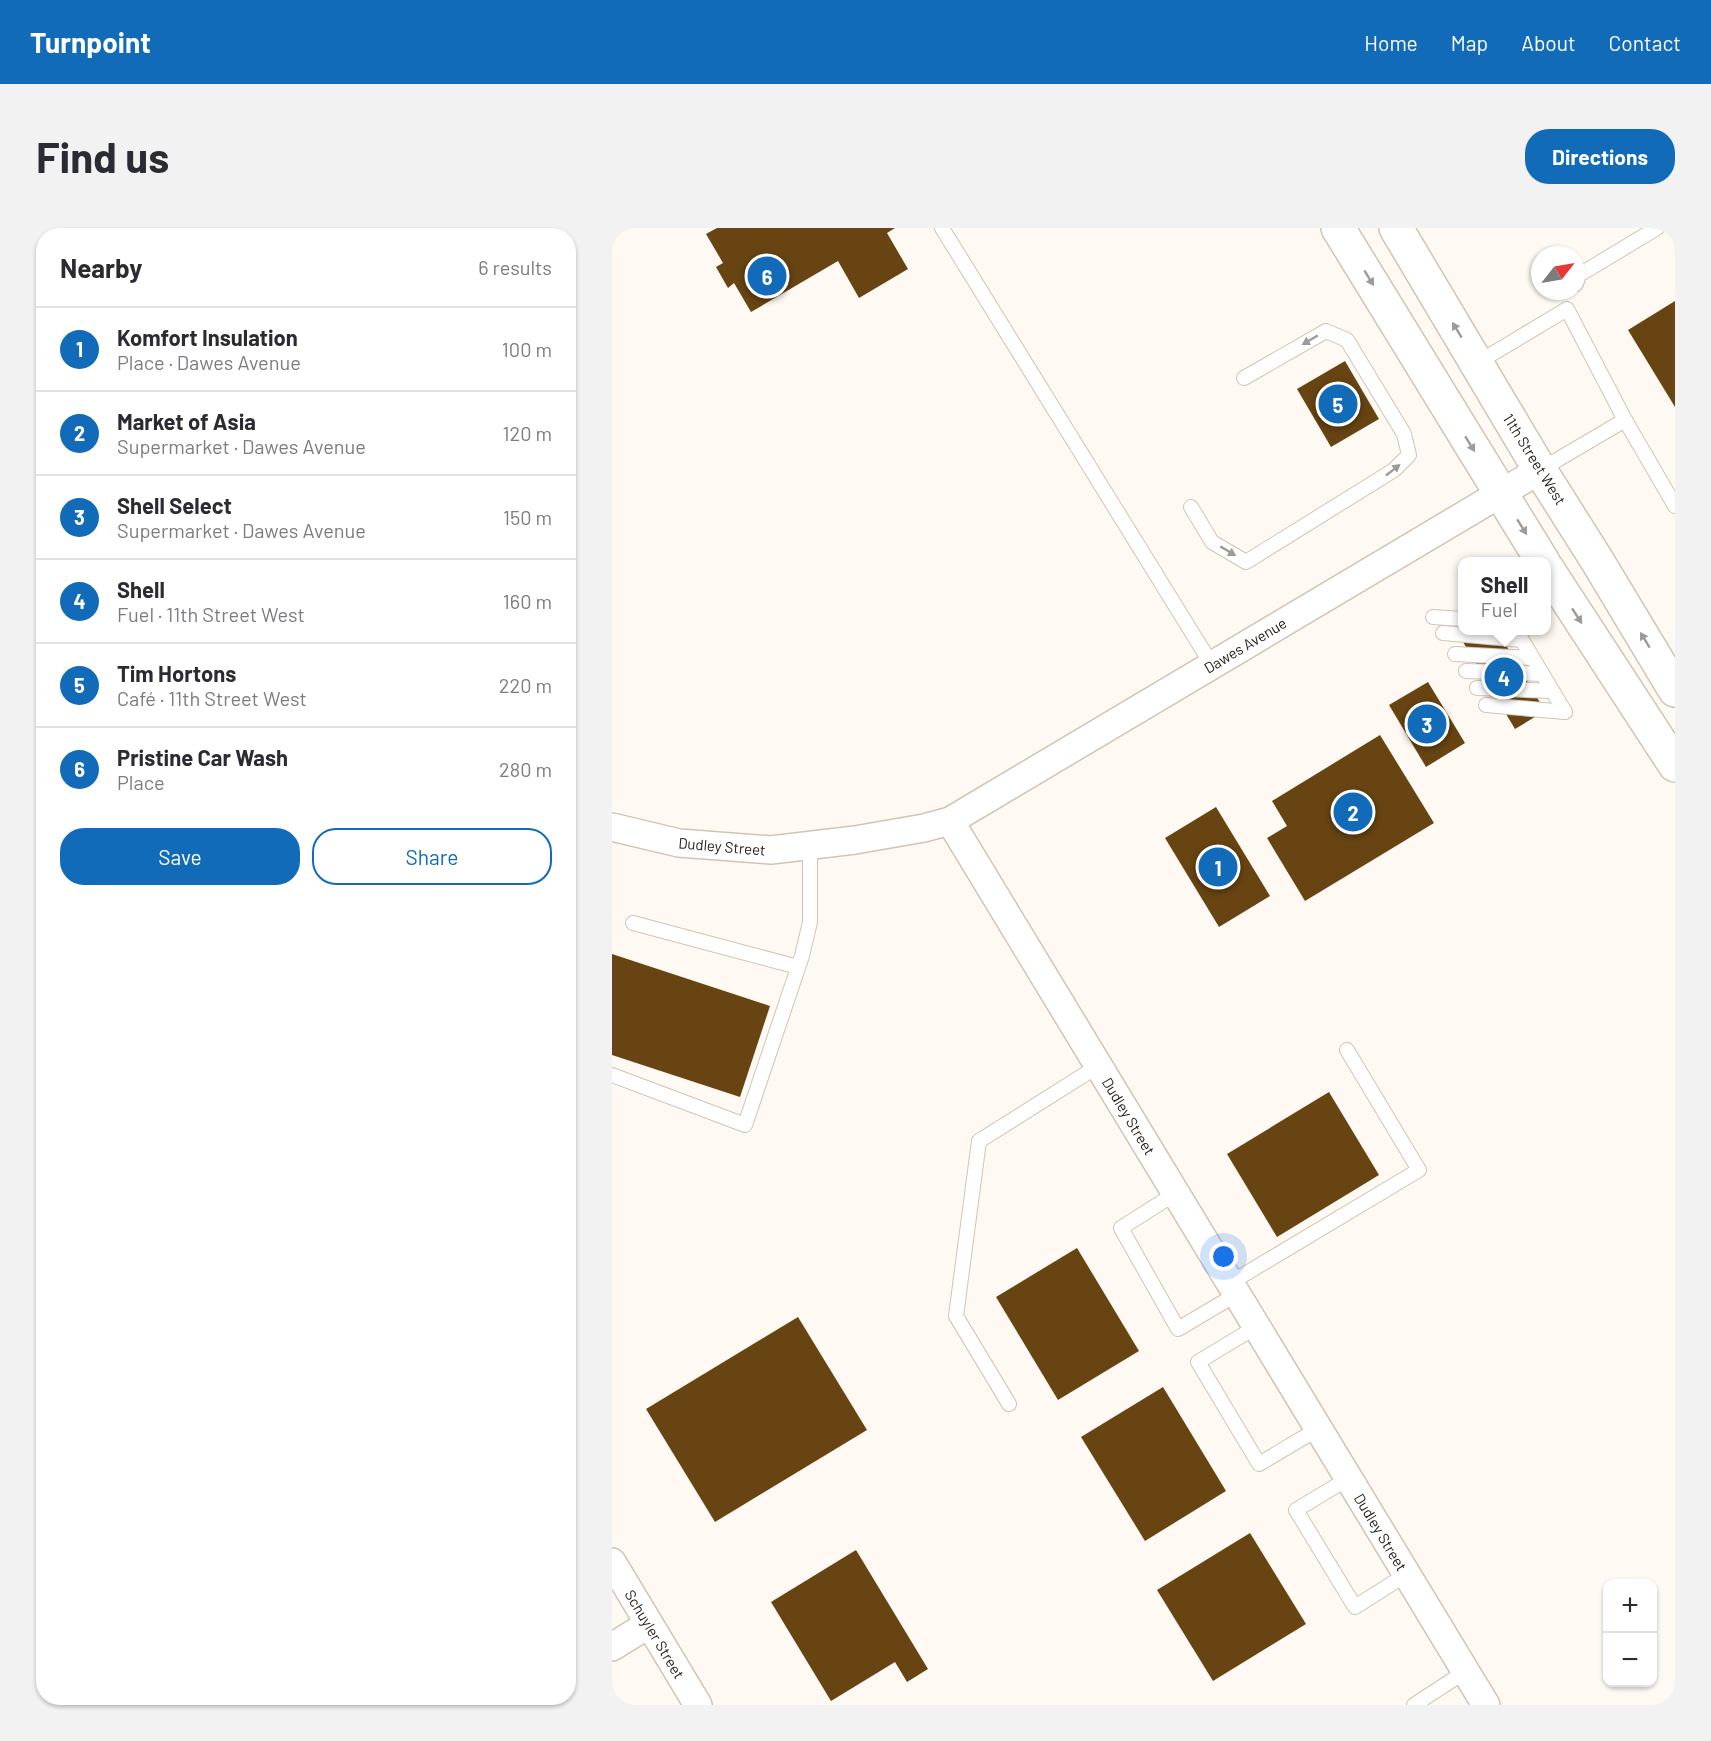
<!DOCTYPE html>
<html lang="en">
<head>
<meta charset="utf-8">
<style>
	body { margin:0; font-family:Barlow,sans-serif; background:#f2f2f3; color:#2b2b33 }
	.controls { position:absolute; right:18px; bottom:18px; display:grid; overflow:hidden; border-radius:12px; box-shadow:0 2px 4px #0004 }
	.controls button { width:54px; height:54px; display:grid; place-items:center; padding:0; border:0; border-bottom:2px solid #e1e1e2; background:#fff; color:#2b2b33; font:30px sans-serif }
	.compass { position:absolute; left:919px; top:18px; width:54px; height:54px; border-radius:50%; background:#fff; box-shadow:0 2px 4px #0004; rotate:59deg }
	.you { position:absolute; left:612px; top:1029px; width:21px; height:21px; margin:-15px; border:4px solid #fff; border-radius:50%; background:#1a73e8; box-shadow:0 0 0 9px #1a73e833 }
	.badge { display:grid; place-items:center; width:39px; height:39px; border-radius:50%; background:#126bb8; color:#fff; font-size:20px; font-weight:700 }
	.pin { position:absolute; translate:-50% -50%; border:3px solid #fff; box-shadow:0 2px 6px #0006 }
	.popup { position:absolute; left:846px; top:329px; width:93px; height:78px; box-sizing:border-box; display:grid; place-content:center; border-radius:12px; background:#fff; filter:drop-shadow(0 2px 4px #0005); font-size:20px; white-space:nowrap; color:#7c7c81 }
	.popup b { font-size:22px; color:#2b2b33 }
	.popup::after { content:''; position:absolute; left:50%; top:100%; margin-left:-12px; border:12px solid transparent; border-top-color:#fff }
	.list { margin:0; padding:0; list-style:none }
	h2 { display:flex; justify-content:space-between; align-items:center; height:78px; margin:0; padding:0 24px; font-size:26px }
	h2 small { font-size:20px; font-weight:400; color:#7c7c81 }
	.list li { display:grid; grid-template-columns:39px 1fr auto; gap:18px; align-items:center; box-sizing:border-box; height:84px; padding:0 24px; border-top:2px solid #e1e1e2 }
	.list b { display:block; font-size:22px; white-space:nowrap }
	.list p { margin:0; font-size:20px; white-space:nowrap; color:#7c7c81 }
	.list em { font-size:20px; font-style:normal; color:#7c7c81 }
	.actions { display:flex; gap:12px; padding:18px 24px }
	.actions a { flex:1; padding:14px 0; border:2px solid #126bb8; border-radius:24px; text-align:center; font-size:21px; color:#126bb8 }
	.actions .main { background:#126bb8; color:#fff }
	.map { position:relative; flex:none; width:1063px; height:1477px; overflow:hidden; border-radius:24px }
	header { display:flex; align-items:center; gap:36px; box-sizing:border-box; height:84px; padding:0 30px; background:#126bb8; color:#fff }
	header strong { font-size:28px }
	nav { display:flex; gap:33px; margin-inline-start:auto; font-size:21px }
	.intro { display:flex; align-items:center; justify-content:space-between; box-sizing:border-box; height:144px; padding:0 36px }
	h1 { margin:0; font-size:42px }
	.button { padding:15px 27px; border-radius:24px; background:#126bb8; color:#fff; font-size:21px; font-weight:700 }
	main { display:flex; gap:36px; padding:0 36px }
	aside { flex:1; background:#fff; border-radius:24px; box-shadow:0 2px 4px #0004 }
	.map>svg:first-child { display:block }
	.building { fill:#674412 }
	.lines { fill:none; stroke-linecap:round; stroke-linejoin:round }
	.service-casing { stroke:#d2c4b4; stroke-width:16 }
	.minor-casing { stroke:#d2c4b4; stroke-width:30 }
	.secondary-casing { stroke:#d2c4b4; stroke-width:36 }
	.service { stroke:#fff; stroke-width:14 }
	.minor { stroke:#fff; stroke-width:27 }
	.secondary { stroke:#fff; stroke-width:33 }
	.oneway { fill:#9d9b98 }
	.labels { text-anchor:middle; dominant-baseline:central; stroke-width:6; stroke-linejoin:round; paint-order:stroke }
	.street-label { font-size:15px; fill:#26201a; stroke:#fff }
</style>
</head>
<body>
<header>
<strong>Turnpoint</strong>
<nav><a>Home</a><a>Map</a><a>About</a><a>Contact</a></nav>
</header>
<div class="intro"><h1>Find us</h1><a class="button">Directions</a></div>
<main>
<aside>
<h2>Nearby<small>6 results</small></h2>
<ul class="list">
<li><span class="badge">1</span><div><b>Komfort Insulation</b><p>Place · Dawes Avenue</p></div><em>100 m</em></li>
<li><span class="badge">2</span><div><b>Market of Asia</b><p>Supermarket · Dawes Avenue</p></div><em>120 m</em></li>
<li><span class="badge">3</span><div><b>Shell Select</b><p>Supermarket · Dawes Avenue</p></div><em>150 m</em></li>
<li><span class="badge">4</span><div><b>Shell</b><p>Fuel · 11th Street West</p></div><em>160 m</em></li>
<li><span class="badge">5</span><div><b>Tim Hortons</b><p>Café · 11th Street West</p></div><em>220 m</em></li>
<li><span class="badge">6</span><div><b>Pristine Car Wash</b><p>Place</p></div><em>280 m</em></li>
</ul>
<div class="actions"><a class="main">Save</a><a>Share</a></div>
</aside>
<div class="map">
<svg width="1063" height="1477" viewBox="0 0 1063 1477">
	<rect width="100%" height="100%" fill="#fef9f2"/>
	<g class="building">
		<polygon points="105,0 283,0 275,5 296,41 247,70 226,33 139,84 122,55 116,60 104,39 111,35 94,6"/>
		<polygon points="1063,73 1063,179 1016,102"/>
		<polygon points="733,133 767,191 719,219 685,161"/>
		<polygon points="870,402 885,402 933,483 903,501 851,414"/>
		<polygon points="816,454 853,515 814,539 777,477"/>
		<polygon points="768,507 822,595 693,673 655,610 675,598 660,573"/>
		<polygon points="604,579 658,668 607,699 553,610"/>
		<polygon points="0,726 158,778 128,869 0,827"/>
		<polygon points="717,864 767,947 665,1009 615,926"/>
		<polygon points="465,1020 527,1123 446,1172 384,1069"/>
		<polygon points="186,1089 255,1202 103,1294 34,1181"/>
		<polygon points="551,1159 614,1263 533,1313 469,1209"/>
		<polygon points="638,1305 694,1396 601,1453 545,1362"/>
		<polygon points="244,1322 316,1441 295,1454 283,1434 219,1473 159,1374"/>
	</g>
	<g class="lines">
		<g class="service-casing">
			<g id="service">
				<polyline points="330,0 600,437"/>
				<polyline points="964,56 967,47 1045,0"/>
				<polyline points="865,135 955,81 1013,192 928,242"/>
				<polyline points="1013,192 1063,278"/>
				<polyline points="579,279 600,314 634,334 782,242 797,227 792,206 735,112 714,103 632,150"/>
				<polyline points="821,389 850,391"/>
				<polyline points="904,402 953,484"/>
				<polyline points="831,405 910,412"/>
				<polyline points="843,426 920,430"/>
				<polyline points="854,443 930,446"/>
				<polyline points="865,460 940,463"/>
				<polyline points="874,477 953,484"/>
				<polyline points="21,695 186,739"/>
				<polyline points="0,847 133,897 190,728 198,694 198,617"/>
				<polyline points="564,965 509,1000 566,1101 625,1066"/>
				<polyline points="618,1055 807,942 735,822"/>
				<polyline points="644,1099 586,1134 647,1236 706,1201"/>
				<polyline points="397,1176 344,1088 367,913 486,838"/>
				<polyline points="737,1250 684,1282 743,1379 795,1346"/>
				<polyline points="802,1477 854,1443"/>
			</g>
		</g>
		<g class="minor-casing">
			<g id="minor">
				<polyline points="338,593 874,1477"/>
				<polyline points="0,599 67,615 159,622 243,612 312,600 338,593 928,242"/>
				<polyline points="0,1334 86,1477"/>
				<polyline points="0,1419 37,1396"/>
			</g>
		</g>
		<g class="secondary-casing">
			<g id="secondary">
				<polyline points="726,0 931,334"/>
				<polyline points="784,0 928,242 986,334 1063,462"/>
				<polyline points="934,339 1063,537"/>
			</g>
		</g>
		<use href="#service" class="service"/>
		<use href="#minor" class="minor"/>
		<use href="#secondary" class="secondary"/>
	</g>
	<defs><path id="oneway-solid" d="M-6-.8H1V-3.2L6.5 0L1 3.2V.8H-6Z" transform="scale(1.5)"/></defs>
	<g class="oneway">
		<use href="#oneway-solid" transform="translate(757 50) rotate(59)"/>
		<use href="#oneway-solid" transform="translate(845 102) rotate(-121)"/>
		<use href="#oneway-solid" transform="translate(698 112) rotate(150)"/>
		<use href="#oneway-solid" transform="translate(858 216) rotate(58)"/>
		<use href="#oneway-solid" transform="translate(781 242) rotate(-38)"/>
		<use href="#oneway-solid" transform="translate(910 299) rotate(58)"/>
		<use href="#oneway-solid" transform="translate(616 323) rotate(31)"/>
		<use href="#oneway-solid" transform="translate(965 388) rotate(57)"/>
		<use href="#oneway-solid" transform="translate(1033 412) rotate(-121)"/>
	</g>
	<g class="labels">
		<g class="street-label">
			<text transform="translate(923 231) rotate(58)">11th Street West</text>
			<text transform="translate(633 417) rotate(-31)">Dawes Avenue</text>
			<text transform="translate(110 618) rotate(5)">Dudley Street</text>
			<text transform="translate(517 888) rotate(59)">Dudley Street</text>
			<text transform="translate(769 1304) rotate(59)">Dudley Street</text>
			<text transform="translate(43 1406) rotate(59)">Schuyler Street</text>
		</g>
	</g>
</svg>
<div class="controls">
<button>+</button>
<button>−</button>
</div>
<svg class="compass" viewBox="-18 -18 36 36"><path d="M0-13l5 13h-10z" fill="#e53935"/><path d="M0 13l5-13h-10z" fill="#7c7c81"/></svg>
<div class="you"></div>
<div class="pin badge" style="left:606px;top:639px">1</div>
<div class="pin badge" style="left:741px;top:584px">2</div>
<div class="pin badge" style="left:815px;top:496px">3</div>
<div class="pin badge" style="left:892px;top:449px">4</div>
<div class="popup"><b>Shell</b>Fuel</div>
<div class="pin badge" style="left:726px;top:176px">5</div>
<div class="pin badge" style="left:155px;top:48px">6</div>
</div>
</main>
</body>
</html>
